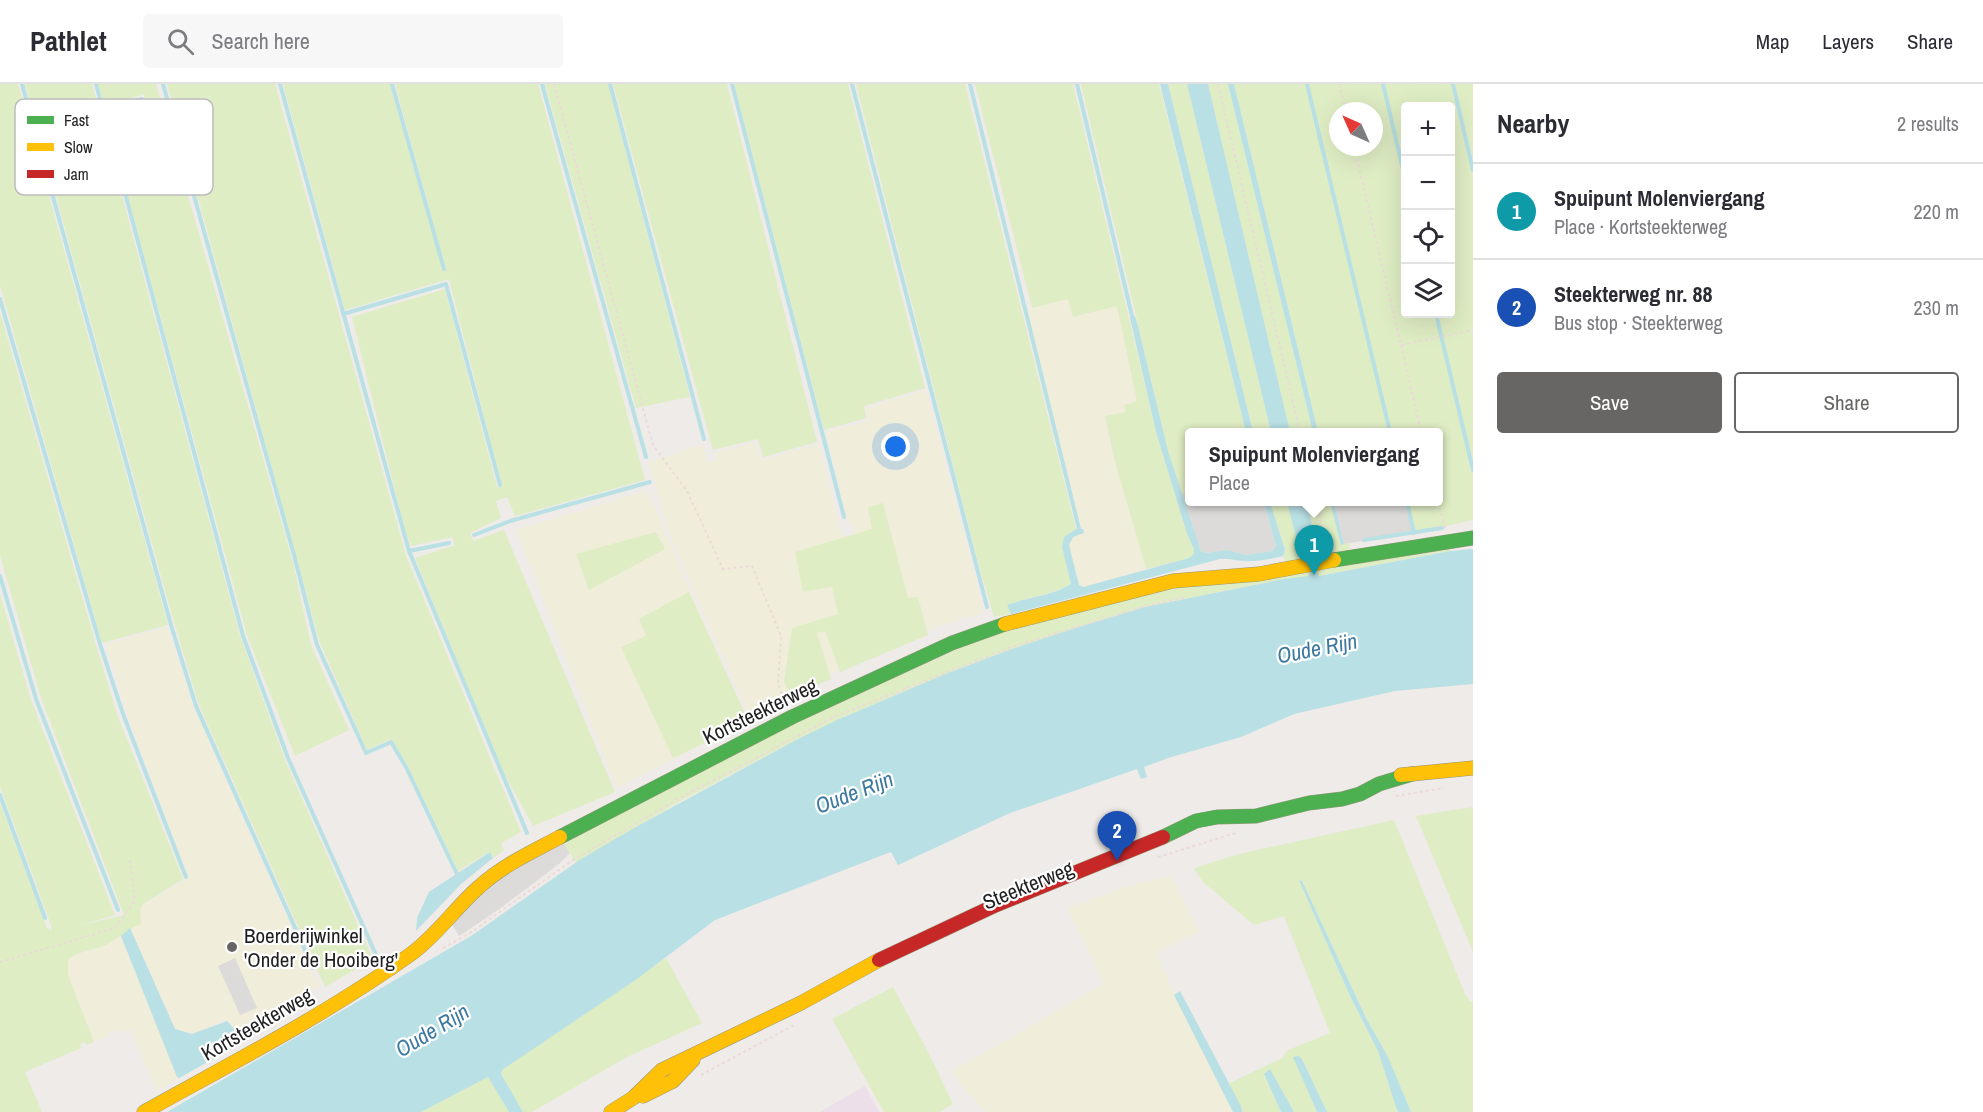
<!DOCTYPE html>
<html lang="en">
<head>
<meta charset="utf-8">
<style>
	body { margin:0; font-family:"Archivo Narrow",sans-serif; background:#f7f7f7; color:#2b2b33 }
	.controls { position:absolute; right:18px; top:18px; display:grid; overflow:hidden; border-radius:6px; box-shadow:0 6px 24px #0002 }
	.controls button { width:54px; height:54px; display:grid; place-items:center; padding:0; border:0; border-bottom:2px solid #e1e1e2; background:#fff; color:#2b2b33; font:30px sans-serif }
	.compass { position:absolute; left:1329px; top:18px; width:54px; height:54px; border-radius:50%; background:#fff; box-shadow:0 6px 24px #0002; rotate:315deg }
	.you { position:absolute; left:896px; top:363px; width:21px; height:21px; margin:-15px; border:4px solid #fff; border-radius:50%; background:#1a73e8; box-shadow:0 0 0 9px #1a73e833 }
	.badge { display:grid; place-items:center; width:39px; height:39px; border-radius:50%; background:#676665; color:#fff; font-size:20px; font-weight:700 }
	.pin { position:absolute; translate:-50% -50px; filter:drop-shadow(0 2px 3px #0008) }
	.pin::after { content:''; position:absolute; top:32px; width:21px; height:18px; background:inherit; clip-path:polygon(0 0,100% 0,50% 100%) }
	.popup { position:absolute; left:1185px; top:344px; width:258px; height:78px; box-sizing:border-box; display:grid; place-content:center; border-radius:6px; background:#fff; filter:drop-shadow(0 2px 4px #0005); font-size:20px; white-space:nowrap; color:#7c7c81 }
	.popup b { font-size:22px; color:#2b2b33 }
	.popup::after { content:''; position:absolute; left:50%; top:100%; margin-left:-12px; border:12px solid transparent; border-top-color:#fff }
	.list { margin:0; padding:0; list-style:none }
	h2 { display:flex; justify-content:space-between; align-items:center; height:78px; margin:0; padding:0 24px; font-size:26px }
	h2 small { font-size:20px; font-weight:400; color:#7c7c81 }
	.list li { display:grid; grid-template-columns:39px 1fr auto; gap:18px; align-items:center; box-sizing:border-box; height:96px; padding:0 24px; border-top:2px solid #e1e1e2 }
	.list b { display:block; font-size:22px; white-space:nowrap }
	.list p { margin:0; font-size:20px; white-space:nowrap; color:#7c7c81 }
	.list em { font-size:20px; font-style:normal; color:#7c7c81 }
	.actions { display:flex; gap:12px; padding:18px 24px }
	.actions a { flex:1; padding:14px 0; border:2px solid #676665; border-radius:6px; text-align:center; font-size:21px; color:#676665 }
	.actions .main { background:#676665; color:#fff }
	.icon { flex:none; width:33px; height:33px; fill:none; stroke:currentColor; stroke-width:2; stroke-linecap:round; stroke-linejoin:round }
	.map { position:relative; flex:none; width:1473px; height:1028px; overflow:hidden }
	header { display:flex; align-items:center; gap:36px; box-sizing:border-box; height:84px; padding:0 30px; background:#fff; border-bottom:2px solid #e1e1e2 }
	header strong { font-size:28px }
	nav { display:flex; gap:33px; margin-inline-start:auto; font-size:21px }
	.search { width:420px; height:54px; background:#f7f7f7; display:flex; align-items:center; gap:15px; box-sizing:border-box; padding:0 21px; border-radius:6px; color:#7c7c81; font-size:22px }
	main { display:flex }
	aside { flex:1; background:#fff }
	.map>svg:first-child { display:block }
	.residential { fill:#dddbd9 }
	.industrial { fill:#ecdfe9 }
	.farmland { fill:#f0eeda }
	.grass { fill:#dfedc4; fill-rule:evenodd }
	.parking { fill:#dcdbd9 }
	.water { fill:#b9e0e4 }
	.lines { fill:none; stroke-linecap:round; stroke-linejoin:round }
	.stream { stroke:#b9e0e4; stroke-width:4 }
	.fast-casing { stroke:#99987f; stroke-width:15 }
	.slow-casing { stroke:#99987f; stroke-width:15 }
	.jam-casing { stroke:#99987f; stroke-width:15 }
	.path { stroke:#ecd9d9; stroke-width:2; stroke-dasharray:3 3; stroke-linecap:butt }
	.fast { stroke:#4caf50; stroke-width:14 }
	.slow { stroke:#ffc107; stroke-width:14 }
	.jam { stroke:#c62828; stroke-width:14 }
	.poi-dot { fill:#676665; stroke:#fff; stroke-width:2 }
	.labels { text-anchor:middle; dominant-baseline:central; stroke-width:4.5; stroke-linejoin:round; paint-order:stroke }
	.street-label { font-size:21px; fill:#1f1f1f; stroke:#fff }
	.poi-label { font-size:21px; fill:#1f1f1f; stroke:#fff; text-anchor:start }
	.water-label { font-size:22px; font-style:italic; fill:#3c789f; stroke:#fff }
	.key { fill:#fff; stroke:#bcbcbc; stroke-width:1.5 }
	.key-label { font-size:16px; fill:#1f1f1f }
</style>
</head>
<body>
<header>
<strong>Pathlet</strong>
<div class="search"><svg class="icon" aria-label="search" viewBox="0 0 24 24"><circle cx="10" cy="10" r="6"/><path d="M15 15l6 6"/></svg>Search here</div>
<nav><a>Map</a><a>Layers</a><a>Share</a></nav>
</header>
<main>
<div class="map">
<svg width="1473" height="1028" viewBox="0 0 1473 1028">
	<rect width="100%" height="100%" fill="#eeebe8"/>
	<g class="residential">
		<polygon points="1189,408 1190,418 1264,418 1276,462 1272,467 1246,471 1227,466 1205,469 1201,467 1182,410"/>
		<polygon points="1334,418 1407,418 1414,449 1344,460"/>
		<polygon points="562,757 570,769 559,780 498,826 459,852 450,837 494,798"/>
	</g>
	<polygon class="industrial" points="865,1002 879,1028 820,1028"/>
	<g class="farmland">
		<polygon points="1068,215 1074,233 1117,222 1137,318 1126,328 1105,333 1115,378 1146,485 1083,503 1079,501 1069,461 1073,453 1084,449 1083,445 1079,445 1026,226"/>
		<polygon points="926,306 984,528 934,544 888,563 857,455 846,431 826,348 868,337 866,324"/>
		<polygon points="755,358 761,376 819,360 841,449 852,456 842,584 788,612 751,636 667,444 649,378 703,361 708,379 717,377 715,369"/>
		<polygon points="647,406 747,637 617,704 516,446"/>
		<polygon points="167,543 193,622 307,879 320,902 239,950 228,935 192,950 175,945 130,844 143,820 189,794 134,650 106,560"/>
		<polygon points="1171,791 1199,848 1157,869 1174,911 1233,1028 986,1028 963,1004 952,987 1104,900 1067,824 1126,803"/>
		<polygon points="121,852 179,994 157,1007 130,945 119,949 118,946 109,949 109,952 94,958 68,891 67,881 68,876 72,872 96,865"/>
	</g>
	<g class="grass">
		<polygon points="0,0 18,0 168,541 102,559 0,201"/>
		<polygon points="25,0 92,0 240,552 285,676 373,875 325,903 199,621 171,528"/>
		<polygon points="98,0 156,0 293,479 311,561 349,646 295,672 247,551 105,29 146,19 144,10 105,22"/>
		<polygon points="167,0 275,0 406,472 521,748 501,759 504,766 493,774 489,768 458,787 407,680 391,655 367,666 319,556"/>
		<polygon points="283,0 390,0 443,187 446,186 395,0 538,0 645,396 515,432 507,413 496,417 501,434 470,449 473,457 504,446 615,708 533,742 499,680 415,474 455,461 452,453 411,462 405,447 352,233 445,205 497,403 502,403 449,195 345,226"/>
		<polygon points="545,0 608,0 690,313 636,324"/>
		<polygon points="613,0 727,0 817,358 763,373 758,355 713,366"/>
		<polygon points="734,0 848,0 925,304 864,322 866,334 824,346"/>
		<path d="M856,0H965L1076,445L1065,453L1062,463L1071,500C1052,511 1028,513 1007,521L1011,530L994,533L977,475Z"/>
		<polygon points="975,0 1073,0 1156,348 1187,450 1194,465 1194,470 1189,474 1146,485 1115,378 1105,332 1125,328 1124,321 1137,317 1117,222 1073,233 1068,215 1032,224"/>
		<polygon points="1081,0 1159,0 1246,348 1190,348 1189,408 1182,410 1168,367"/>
		<polygon points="1168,0 1187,0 1271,348 1253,348"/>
		<polygon points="1208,0 1228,0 1313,348 1290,348"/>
		<path d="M1234,0H1451L1473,93V436L1414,449L1407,418H1438V348H1390L1389,346L1380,348H1318ZM1406,22H1450V230H1406ZM1338,27H1374V63H1338Z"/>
		<polygon points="1455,0 1473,0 1473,77"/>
		<path d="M0,228L98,568L118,633L183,795L143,820L140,825L141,840C125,846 112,861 94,865C84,868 75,869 68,876V891L94,958L87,961L85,958L80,960L81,964L25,988L42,1028H0V719L47,844L51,847V841L0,702V510L31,616L115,831L77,842L124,831L41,614L0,471Z"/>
		<polygon points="1270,418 1287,418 1297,453 1314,450 1307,418 1330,418 1341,460 1350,459 1349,467 1287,481 1283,472 1285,466"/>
		<polygon points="883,419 908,514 918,513 928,551 840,588 825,547 817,549 831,595 791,612 784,598 792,544 838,530 832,503 803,508 795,468 872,445 868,423"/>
		<polygon points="656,448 665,465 589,506 576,470"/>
		<polygon points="1449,464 1450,467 1319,492 1284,495 1145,523 1009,566 943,591 837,636 796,656 677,719 576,779 562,757 794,640 986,552 1160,505"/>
		<polygon points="689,508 749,638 673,674 621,563 646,552 639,535"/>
		<polygon points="1473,723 1473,868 1416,732"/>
		<polygon points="1394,736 1465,910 1470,917 1473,918 1473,1028 1411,1028 1388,973 1366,934 1302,797 1300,796 1351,914 1378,967 1398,1028 1327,1028 1302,975 1313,1019 1317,1028 1294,1028 1270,986 1264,991 1281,1028 1242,1028 1241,1022 1228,1000 1282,974 1288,966 1330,949 1284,832 1254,841 1203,798 1194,784 1239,770"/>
		<polygon points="666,874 702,939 627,973 532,1028 523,1028 501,990 502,986"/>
		<polygon points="893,903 927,966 953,1020 940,1028 884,1028 832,935"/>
		<polygon points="488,993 509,1028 421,1028 479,998"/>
	</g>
	<polygon class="parking" points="235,874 257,924 240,931 218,882"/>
	<g class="water">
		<polygon points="1160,0 1168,0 1253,348 1246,348"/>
		<polygon points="1187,0 1208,0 1290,348 1271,348"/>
		<polygon points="1228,0 1234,0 1318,348 1313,348"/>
		<path d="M1132,232H1135L1138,242L1168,367L1201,467L1205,469L1227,466L1246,471L1272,467L1276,462L1264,418H1270L1285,466L1283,472C1271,475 1256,478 1244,477C1235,477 1229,474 1220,475L1011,530L1007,521C1028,513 1052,512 1071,500L1062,463L1064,453L1076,445H1083L1084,449L1073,453L1069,461L1079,501L1083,503L1189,474L1194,470V465L1187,450L1156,348L1130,234Z"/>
		<polygon points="1287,418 1307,418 1314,450 1296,453"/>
		<polygon points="1330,418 1334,418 1344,460 1341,461"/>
		<path d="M1321,458L1323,468C1314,470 1304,474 1299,465Z"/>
		<polygon points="1473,465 1473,600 1395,607 1294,630 1241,653 1168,674 1144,683 1147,693 1141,695 1137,685 1010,729 898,781 891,768 888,769 715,836 637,895 502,986 501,990 523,1028 509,1028 488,993 421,1028 167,1028 471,852 581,775 634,744 796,656 837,636 943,591 1009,566 1072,545 1145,523 1284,495 1309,492 1310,487 1315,486 1319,492 1450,467"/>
		<polygon points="490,768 493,774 461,800 416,847 417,834 429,808"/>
		<polygon points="1299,796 1302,797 1366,934 1388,973 1411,1028 1398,1028 1396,1023 1378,967 1351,914"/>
		<polygon points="130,844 175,945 192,950 227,937 235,946 242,959 179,994 177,993 121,852"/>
		<polygon points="1180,907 1241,1022 1242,1028 1233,1028 1174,911"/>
		<polygon points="1299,972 1302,975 1327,1028 1317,1028 1293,973"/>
		<polygon points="1270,985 1294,1028 1281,1028 1264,990"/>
	</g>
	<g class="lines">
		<g class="stream">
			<polyline points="22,0 171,541 196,622 313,884"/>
			<polyline points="96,0 243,552 288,674 377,873"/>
			<polyline points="163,0 294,471 317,561 366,669 391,658 406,683 457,790"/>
			<polyline points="280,0 409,467 527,749"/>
			<polyline points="392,0 444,185"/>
			<polyline points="542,0 646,373"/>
			<polyline points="610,0 704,355"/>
			<polyline points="732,0 844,433"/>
			<polyline points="852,0 987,523"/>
			<polyline points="970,0 1079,445"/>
			<polyline points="1077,0 1132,232"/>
			<polyline points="1307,0 1390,348"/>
			<polyline points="1383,0 1406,98"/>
			<polyline points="1453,0 1473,86"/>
			<polyline points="103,26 142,15"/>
			<polyline points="0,215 100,560 123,630 186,793"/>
			<polyline points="343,230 446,200 500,401"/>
			<polyline points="1436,230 1473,386"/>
			<polyline points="1407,418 1414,449"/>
			<polyline points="474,451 510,437 650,398"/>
			<polyline points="1364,456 1442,444"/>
			<polyline points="409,467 449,459"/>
			<polyline points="0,492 36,615 118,826"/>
			<polyline points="0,711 45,834"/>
		</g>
		<g class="fast-casing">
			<g id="fast">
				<polyline points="1334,476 1473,454"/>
				<polyline points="560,753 792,633 952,559 1005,540"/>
				<polyline points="1163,753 1196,737 1217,733 1256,732 1309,719 1342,715 1360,710 1379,700 1412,690"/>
			</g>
		</g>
		<g class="slow-casing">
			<g id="slow">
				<polyline points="1005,540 1173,497 1259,490 1334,476"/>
				<polyline points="1401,691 1473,684"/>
				<polyline points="643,1012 673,997 693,976"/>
				<path d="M144,1028C234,978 327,930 411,870C437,851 455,824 479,803C503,781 532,768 560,753"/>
				<polyline points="611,1028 633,1014 662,986 801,919 879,876"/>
			</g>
		</g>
		<g class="jam-casing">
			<polyline id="jam" points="879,876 996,821 1163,753"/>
		</g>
		<g class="path">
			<polyline points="554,0 653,361 687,407 723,485 752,482 781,552 778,600 786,620"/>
			<polyline points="1218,0 1300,348"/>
			<polyline points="1339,0 1346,27"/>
			<polyline points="1354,63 1401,261 1473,246"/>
			<polyline points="1401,261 1421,348"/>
			<polyline points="1316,418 1327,462"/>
			<polyline points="1438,418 1445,444"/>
			<polyline points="1308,464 1306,456 1325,453"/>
			<polyline points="1396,712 1444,704"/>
			<polyline points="1158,773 1236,749"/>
			<polyline points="443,864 470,849 573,776 676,716 836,632 1009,564 1145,522 1187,513"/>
			<polyline points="0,878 115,844 135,817 130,776"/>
			<polyline points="701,991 794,941"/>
		</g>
		<use href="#fast" class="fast"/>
		<use href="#slow" class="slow"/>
		<use href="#jam" class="jam"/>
	</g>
	<circle class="poi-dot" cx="232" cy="863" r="6"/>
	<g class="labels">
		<g class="street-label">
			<text transform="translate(760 627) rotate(-26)">Kortsteekterweg</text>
			<text transform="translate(1028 801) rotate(-22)">Steekterweg</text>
			<text transform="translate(257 940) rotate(-30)">Kortsteekterweg</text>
		</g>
		<g class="poi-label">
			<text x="244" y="851">Boerderijwinkel<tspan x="244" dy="24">'Onder de Hooiberg'</tspan></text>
		</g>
		<g class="water-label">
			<text transform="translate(1317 564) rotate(-11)">Oude Rijn</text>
			<text transform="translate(854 708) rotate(-21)">Oude Rijn</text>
			<text transform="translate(432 946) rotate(-31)">Oude Rijn</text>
		</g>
	</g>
	<rect x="15" y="15" width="198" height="96" rx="9" class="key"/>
	<rect x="27" y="32" width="27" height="8" fill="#4caf50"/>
	<rect x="27" y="59" width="27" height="8" fill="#ffc107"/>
	<rect x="27" y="86" width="27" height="8" fill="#c62828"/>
	<g class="key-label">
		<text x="64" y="42">Fast</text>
		<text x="64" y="69">Slow</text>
		<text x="64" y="96">Jam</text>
	</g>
</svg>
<div class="controls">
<button>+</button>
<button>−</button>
<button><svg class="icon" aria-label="locate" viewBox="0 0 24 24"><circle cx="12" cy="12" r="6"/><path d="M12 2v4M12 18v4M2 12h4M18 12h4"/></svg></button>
<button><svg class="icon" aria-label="layers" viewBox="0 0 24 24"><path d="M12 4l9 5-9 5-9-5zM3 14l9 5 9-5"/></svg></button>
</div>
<svg class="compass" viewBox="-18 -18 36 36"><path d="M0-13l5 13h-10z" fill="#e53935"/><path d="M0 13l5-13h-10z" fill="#7c7c81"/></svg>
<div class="you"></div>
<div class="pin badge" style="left:1314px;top:491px;background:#0f9aa8">1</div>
<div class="popup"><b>Spuipunt Molenviergang</b>Place</div>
<div class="pin badge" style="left:1117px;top:777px;background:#1a4fb4">2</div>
</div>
<aside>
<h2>Nearby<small>2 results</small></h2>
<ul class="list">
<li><span class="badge" style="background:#0f9aa8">1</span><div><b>Spuipunt Molenviergang</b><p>Place · Kortsteekterweg</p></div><em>220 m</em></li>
<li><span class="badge" style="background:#1a4fb4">2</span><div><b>Steekterweg nr. 88</b><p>Bus stop · Steekterweg</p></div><em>230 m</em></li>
</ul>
<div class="actions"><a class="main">Save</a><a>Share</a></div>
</aside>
</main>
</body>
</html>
